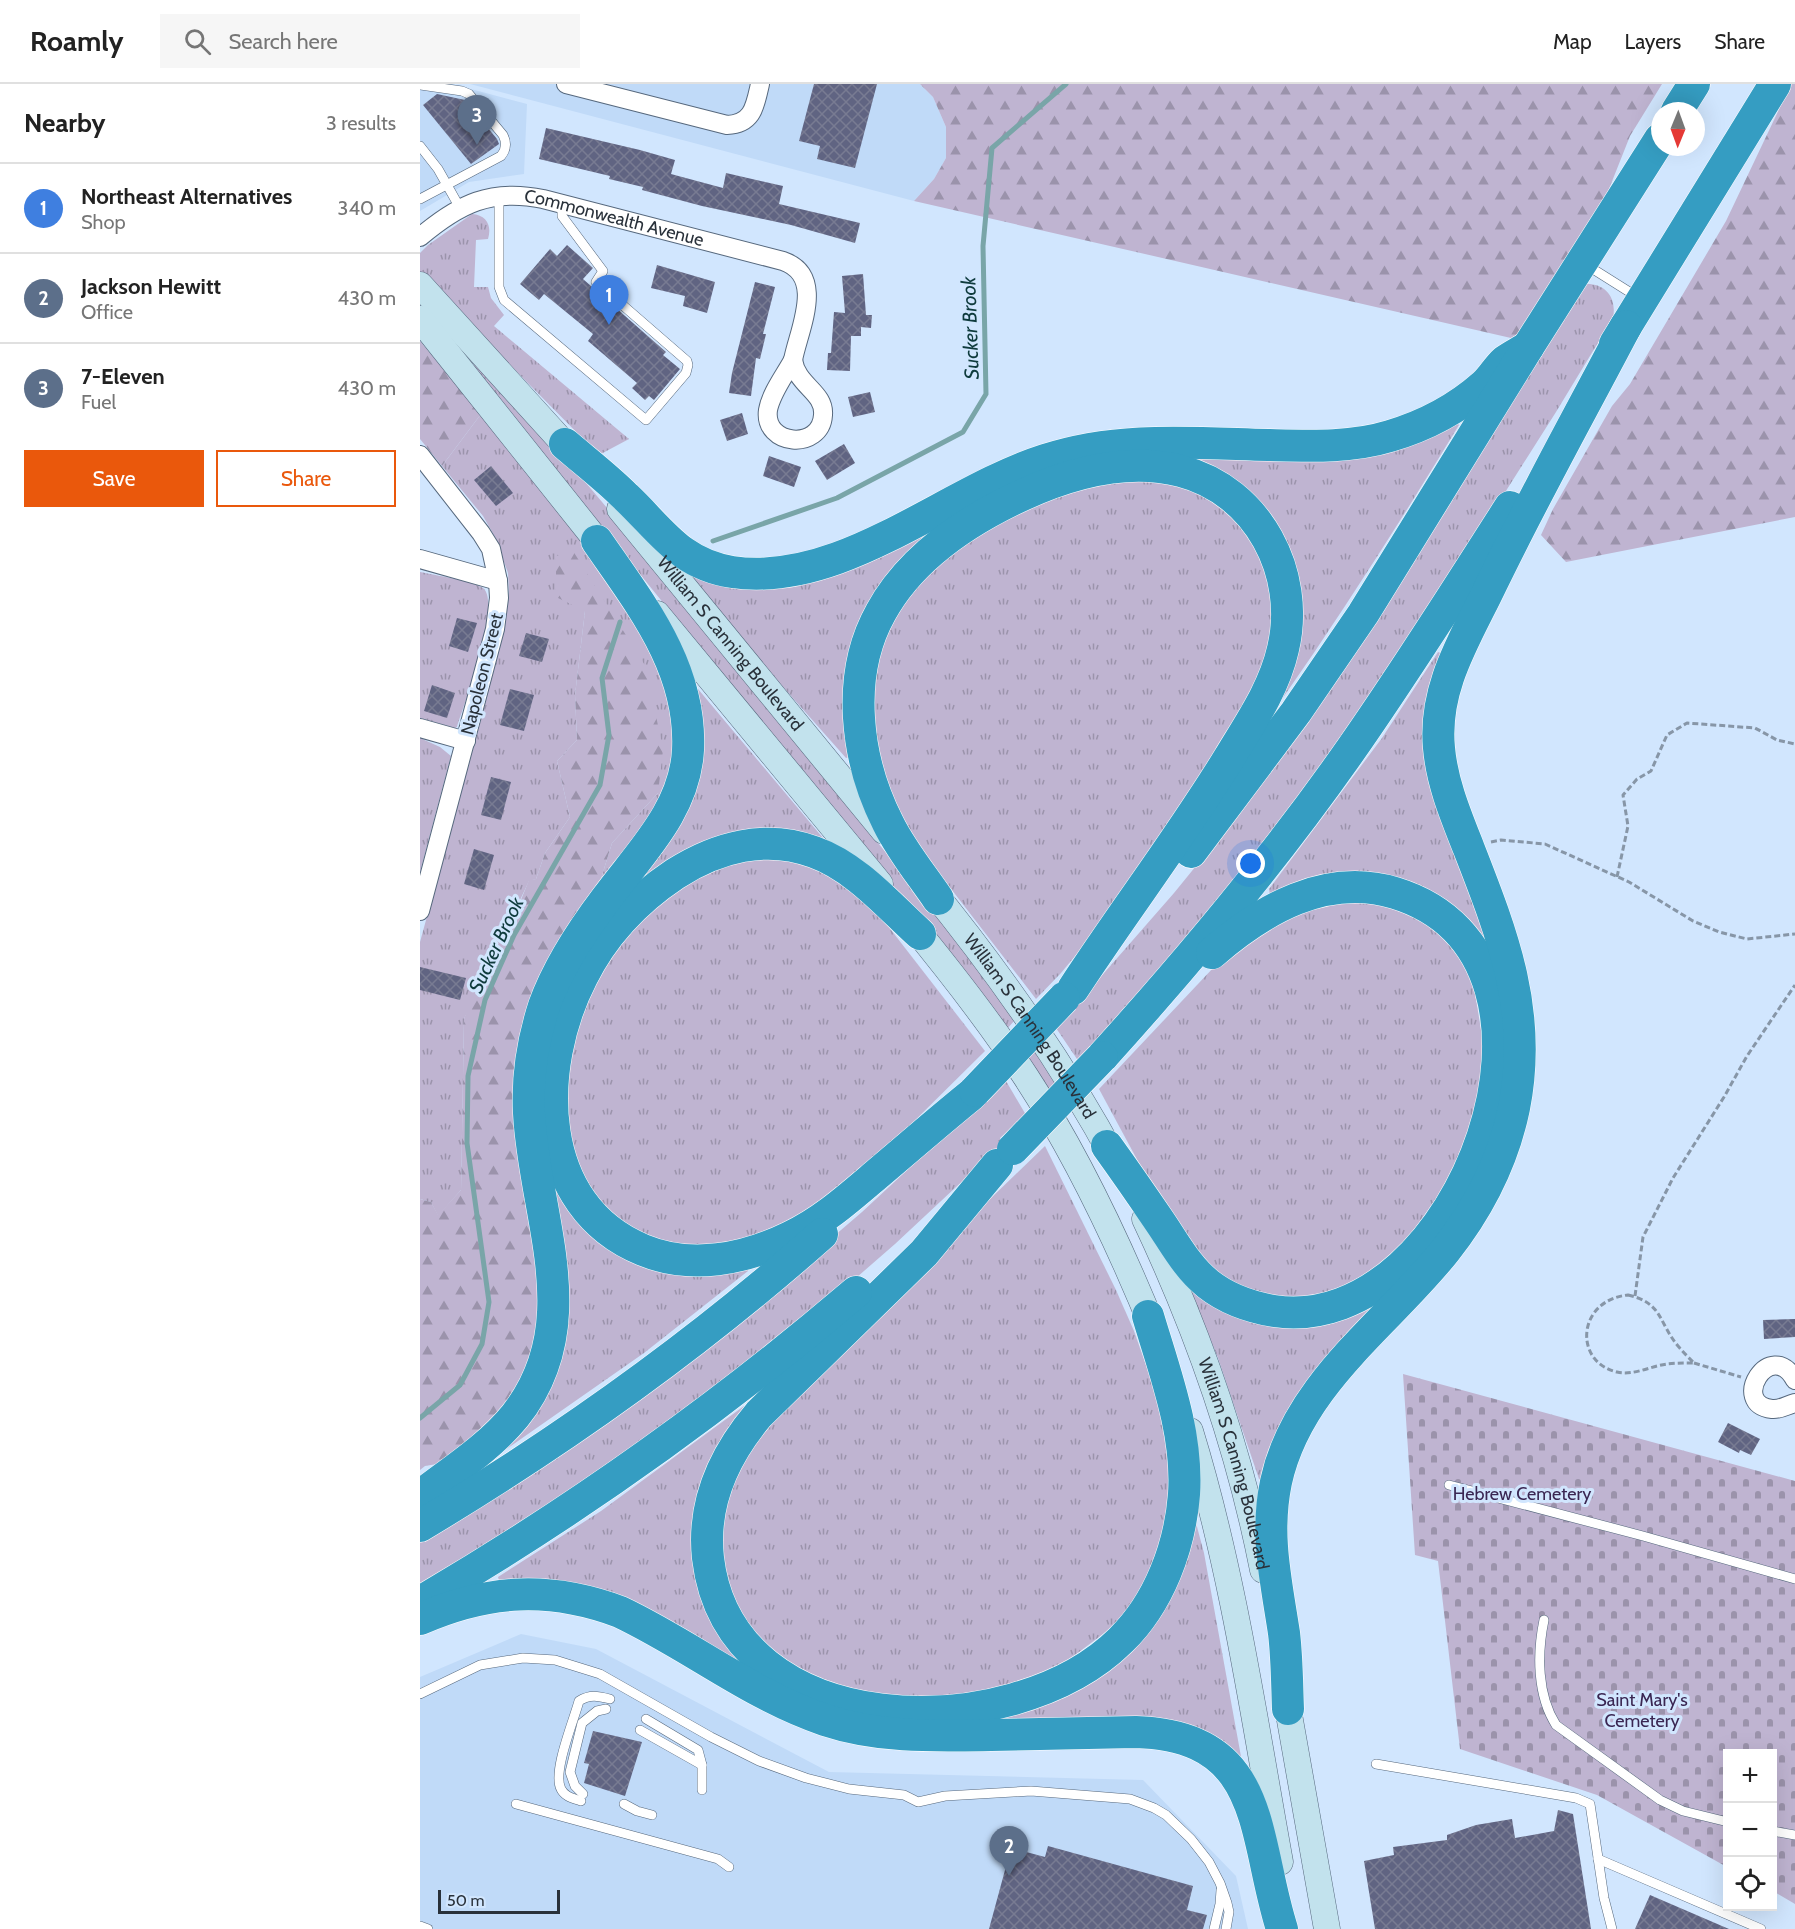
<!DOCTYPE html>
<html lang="en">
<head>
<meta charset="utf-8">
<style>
	body { margin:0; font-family:Cabin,sans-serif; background:#f6f6f6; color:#222 }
	.controls { position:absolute; right:18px; bottom:18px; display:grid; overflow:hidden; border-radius:0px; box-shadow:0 6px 24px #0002 }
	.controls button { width:54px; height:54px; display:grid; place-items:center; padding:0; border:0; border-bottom:2px solid #e0e0e0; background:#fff; color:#222; font:30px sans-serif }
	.compass { position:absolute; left:1231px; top:18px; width:54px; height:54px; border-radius:50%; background:#fff; box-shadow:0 6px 24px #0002; rotate:181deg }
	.scale { position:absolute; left:18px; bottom:15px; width:122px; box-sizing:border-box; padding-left:6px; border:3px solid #29313a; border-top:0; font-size:16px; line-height:21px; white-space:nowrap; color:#29313a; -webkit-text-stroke:4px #d1e6fe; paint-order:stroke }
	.you { position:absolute; left:831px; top:780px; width:21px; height:21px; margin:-15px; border:4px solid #fff; border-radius:50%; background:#1a73e8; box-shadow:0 0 0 9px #1a73e833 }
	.badge { display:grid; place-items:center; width:39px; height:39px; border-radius:50%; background:#ea580c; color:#fff; font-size:20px; font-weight:700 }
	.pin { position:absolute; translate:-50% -50px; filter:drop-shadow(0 2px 3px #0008) }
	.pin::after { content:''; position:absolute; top:32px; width:21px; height:18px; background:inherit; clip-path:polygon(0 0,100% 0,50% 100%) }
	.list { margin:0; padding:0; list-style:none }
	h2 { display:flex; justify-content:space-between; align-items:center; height:78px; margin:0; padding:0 24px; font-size:26px }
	h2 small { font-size:20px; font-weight:400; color:#767676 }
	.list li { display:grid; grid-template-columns:39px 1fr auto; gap:18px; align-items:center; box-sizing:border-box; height:90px; padding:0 24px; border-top:2px solid #e0e0e0 }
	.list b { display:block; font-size:22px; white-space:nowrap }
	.list p { margin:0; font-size:20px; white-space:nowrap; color:#767676 }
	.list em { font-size:20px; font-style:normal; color:#767676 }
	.actions { display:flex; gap:12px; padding:18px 24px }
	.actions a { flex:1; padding:14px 0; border:2px solid #ea580c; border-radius:0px; text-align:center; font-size:21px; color:#ea580c }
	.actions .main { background:#ea580c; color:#fff }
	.icon { flex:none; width:33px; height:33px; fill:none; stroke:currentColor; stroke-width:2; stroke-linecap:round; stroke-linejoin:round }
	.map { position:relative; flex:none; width:1375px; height:1845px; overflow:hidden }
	header { display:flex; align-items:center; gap:36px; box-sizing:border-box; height:84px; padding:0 30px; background:#fff; border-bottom:2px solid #e0e0e0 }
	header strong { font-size:28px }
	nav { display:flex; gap:33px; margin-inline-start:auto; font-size:21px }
	.search { width:420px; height:54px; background:#f6f6f6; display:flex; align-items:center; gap:15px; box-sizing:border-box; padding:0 21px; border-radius:0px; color:#767676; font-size:22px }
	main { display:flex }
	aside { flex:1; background:#fff }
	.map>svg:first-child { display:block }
	.built { fill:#c0daf8 }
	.grass { fill:url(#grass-tufts) }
	.forest { fill:url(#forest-firs) }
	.cemetery { fill:url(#cemetery-stones) }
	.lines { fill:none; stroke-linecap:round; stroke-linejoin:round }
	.stream { stroke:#79a5a8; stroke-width:5 }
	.building { fill:url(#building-cross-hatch) }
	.service-casing { stroke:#56687d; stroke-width:10 }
	.minor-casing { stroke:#56687d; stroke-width:20 }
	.secondary-casing { stroke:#56687d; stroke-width:27 }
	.motorway-casing { stroke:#fff; stroke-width:33 }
	.path { stroke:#8796a7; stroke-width:3; stroke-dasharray:6 3; stroke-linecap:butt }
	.service { stroke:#fff; stroke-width:9 }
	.minor { stroke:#fff; stroke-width:18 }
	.secondary { stroke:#c2e2ed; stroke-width:26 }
	.motorway { stroke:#359dc2; stroke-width:32 }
	.motorway-bridge-casing { stroke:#fff; stroke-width:33; stroke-linecap:butt }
	.motorway-bridge { stroke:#359dc2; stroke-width:32 }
	.labels { text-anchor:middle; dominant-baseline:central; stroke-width:6; stroke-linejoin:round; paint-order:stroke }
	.street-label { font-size:18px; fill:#29313a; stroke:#d1e6fe }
	.park-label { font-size:18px; fill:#3a2652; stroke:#d1e6fe }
	.water-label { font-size:20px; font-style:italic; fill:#0f3b3d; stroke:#d1e6fe }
</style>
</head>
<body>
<header>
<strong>Roamly</strong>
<div class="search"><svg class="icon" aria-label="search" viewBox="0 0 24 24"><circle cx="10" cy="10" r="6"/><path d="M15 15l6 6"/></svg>Search here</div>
<nav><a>Map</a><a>Layers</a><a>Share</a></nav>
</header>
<main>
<aside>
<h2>Nearby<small>3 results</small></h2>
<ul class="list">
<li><span class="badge" style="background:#3f7fe0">1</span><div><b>Northeast Alternatives</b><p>Shop</p></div><em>340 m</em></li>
<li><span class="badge" style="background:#5c6f8a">2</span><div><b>Jackson Hewitt</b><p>Office</p></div><em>430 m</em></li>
<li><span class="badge" style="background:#5c6f8a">3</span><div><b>7-Eleven</b><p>Fuel</p></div><em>430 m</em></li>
</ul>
<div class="actions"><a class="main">Save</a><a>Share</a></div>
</aside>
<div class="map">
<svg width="1375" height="1845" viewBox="0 0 1375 1845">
	<defs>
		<pattern id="grass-tufts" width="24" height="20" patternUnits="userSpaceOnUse" patternTransform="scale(1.5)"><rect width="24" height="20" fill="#bfb4d1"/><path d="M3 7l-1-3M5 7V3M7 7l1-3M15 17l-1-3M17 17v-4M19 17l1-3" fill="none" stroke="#9b93ab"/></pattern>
		<pattern id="forest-firs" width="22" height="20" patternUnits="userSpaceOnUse" patternTransform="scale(1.5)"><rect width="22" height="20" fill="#bfb4d1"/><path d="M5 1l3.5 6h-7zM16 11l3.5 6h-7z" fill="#9b93ab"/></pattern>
		<pattern id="cemetery-stones" width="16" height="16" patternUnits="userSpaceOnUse" patternTransform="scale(1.5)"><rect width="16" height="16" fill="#bfb4d1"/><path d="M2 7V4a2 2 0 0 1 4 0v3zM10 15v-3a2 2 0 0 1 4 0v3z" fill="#9b93ab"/></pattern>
		<pattern id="building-cross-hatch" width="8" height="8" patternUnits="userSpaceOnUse" patternTransform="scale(1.5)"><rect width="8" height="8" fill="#606482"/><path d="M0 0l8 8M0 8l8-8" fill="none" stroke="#787b92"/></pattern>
	</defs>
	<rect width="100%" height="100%" fill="#d1e6fe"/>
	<g class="built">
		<polygon points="0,0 32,0 107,20 104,90 49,98 0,127"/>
		<polygon points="50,0 500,0 513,13 526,43 526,74 514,95 494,117"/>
		<polygon points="101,1550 176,1565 409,1688 723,1696 816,1792 828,1845 0,1845 0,1593"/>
	</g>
	<g class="grass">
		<path d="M52,130C67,131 72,142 68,155L56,156L54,203H68L71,214L84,231L74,242L209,355L179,371L0,190V169L8,161Z"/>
		<path d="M1167,200C1186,200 1197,214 1193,234L1136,328L992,555L843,764L659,978L636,944L754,809L802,750Z"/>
		<polygon points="59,278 156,387 198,437 555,879 595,936 586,946 502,838 52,283"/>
		<polygon points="61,330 200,508 232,556 257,635 252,700 176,811 192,759 238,709 165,527 155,611 157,656 137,677 150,733 125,769 116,795 109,797 44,935 41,1106 18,1132 11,1118 0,1115 0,858 60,639 85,539 89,508 88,489 75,453 63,432 22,382"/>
		<path d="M1032,334L1039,341C982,435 923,528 860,618L854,613L866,476L744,375Z"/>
		<polygon points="702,392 774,401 830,447 856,511 847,581 723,790 641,889 616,915 488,749 472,720 445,619 473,524 568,437 585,428"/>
		<polygon points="547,419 478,487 433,672 426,674 263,490 305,496"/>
		<path d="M0,488C14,491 53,497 63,504C82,518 44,621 37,643L35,644L0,634Z"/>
		<polygon points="1018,568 1025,571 1014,606 1084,890 1022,822 850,811 849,805 962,654"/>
		<polygon points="278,605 403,754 399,761 373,753 210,813 246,750 271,608"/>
		<polygon points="0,654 20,663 31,672 0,788"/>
		<polygon points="323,771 394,777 461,833 565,967 460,1071 411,1116 331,1159 240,1164 168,1116 140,1025 165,906 232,818"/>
		<polygon points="941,814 1003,833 1051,885 1066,976 1040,1081 978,1168 927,1206 876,1219 804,1202 740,1118 679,1005 794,883 872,828"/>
		<polygon points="615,966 636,1001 627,1009 606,975"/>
		<polygon points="586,997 606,1031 580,1054 581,1061 475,1160 413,1214 258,1335 0,1506 0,1453 379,1182 442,1128 552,1026 563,1021"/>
		<polygon points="625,1062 696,1206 714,1247 741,1324 753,1377 747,1452 707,1532 623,1595 501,1620 392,1598 321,1543 296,1466 314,1378 543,1141"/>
		<polygon points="123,1076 161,1134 326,1180 328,1187 224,1269 78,1371"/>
		<polygon points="983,1189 843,1397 839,1395 798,1274 770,1207 777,1203 825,1230"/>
		<polygon points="324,1322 328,1327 279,1437 349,1594 254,1548 80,1500 78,1493 181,1427"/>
		<polygon points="769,1437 776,1439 784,1469 822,1678 809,1673 545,1643 669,1591"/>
	</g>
	<g class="forest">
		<polygon points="500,0 1242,0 1210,52 1162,173 1109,244 1091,254 494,117 514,95 526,74 526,43 513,13"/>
		<polygon points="1371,0 1375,0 1375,433 1146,478 1121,451 1133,425 1192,322 1210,300 1306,137"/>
		<polygon points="0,257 61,330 22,382 0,355"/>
		<polygon points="153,467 226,583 243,666 238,709 192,759 176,811 144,855 124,1242 98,1308 29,1378 5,1382 0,1386 0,1115 11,1118 18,1131 41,1106 44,935 81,833 90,834 96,828 109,796 116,795 125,769 150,733 137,677 157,656 155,611 165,527 136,513 136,472"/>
	</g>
	<polygon class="cemetery" points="983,1290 1375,1397 1375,1820 1353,1807 1352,1670 1308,1670 1307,1783 1177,1711 1040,1665 1018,1477 995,1471"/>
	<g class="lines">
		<g class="stream">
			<polyline points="293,457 417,414 543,348 566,310 563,162 572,64 646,0"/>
			<polyline points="0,1334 40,1301 62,1260 69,1218 47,1059 48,992 65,916 94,851 180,701 189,651 182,594 200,538"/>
		</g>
	</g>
	<g class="building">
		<polygon points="394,0 457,0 435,84 397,75 400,62 379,57"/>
		<polygon points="17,10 45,16 77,55 79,60 51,80 3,21"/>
		<polygon points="126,44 220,66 255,76 251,90 303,104 306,89 363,102 359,120 440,139 435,159 371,141 282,122 222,106 223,103 189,95 190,92 119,75"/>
		<polygon points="147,161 173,184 163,195 246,268 243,271 260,285 234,316 229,312 225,316 212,304 217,299 168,257 173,250 124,210 119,216 100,200 130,165 137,172"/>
		<polygon points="237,181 295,198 287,229 263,222 265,212 231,204"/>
		<polygon points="443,190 446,231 452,231 451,244 441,243 441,252 431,252 430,287 407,286 408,269 411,269 414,228 425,229 422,192"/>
		<polygon points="335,198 355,203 343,250 346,250 340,275 336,274 331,312 309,309 312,289"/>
		<polygon points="450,308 455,328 433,333 428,313"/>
		<polygon points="322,329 328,350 307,357 300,336"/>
		<polygon points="424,360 435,379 407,396 395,377"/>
		<polygon points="349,372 381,383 374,403 343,392"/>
		<polygon points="71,382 93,409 76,422 54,396"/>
		<polygon points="37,534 57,539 48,568 29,562"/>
		<polygon points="106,549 129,555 122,578 99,572"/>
		<polygon points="12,601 35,609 27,634 4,627"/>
		<polygon points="90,605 114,611 104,647 80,641"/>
		<polygon points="71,693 91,698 81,736 61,731"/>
		<polygon points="54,765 74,771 64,806 44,800"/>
		<polygon points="0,883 46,894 40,916 0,906"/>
		<polygon points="1375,1235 1375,1253 1344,1255 1343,1236"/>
		<polygon points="1308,1339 1340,1355 1331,1371 1320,1366 1319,1369 1298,1358"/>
		<polygon points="173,1647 222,1658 205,1712 164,1699 169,1680 164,1679"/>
		<polygon points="1138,1726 1153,1730 1171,1845 955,1845 944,1777 974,1771 973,1763 1027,1756 1027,1751 1056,1741 1092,1735 1095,1754 1134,1747"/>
		<polygon points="628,1762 773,1802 767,1826 787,1831 783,1845 569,1845 591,1764 625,1773"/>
		<polygon points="1230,1811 1309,1845 1215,1845"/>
	</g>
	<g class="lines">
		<g class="service-casing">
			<g id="service">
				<path d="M0,1L42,7L49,10L83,51C87,59 86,66 81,72L0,115"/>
				<polyline points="0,62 18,85 40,124"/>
				<polyline points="79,111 79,203 84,216 226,336 266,289 268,281 267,277 176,198 183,187 142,132 142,120"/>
				<polyline points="1165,180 1219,214"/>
				<polyline points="1029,1401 1223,1452 1375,1495"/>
				<path d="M1124,1536C1117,1570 1117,1611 1136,1641L1240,1716L1263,1727L1308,1738"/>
				<polyline points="0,1610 60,1581 103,1574 135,1576 180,1590 291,1653 339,1677 386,1694 429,1705 484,1711 498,1718 525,1712 611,1707 710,1715 734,1724 746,1731 771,1755 789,1778 800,1799 807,1819 809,1828 806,1845"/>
				<polyline points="226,1635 278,1666 282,1681 282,1706"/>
				<polyline points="220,1646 282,1681"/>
				<polyline points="956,1680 1156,1714 1170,1720 1184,1814 1192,1845"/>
				<polyline points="163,1710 155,1702 150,1688 162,1639 177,1627 186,1625"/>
				<path d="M161,1717C153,1714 145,1713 141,1705C132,1688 154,1636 159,1617C170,1610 178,1612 190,1615"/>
				<polyline points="96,1720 298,1775 309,1783"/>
				<polyline points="204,1720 217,1727 232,1731"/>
				<polyline points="1352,1747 1375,1751"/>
				<polyline points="1178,1775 1341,1845"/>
				<polyline points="0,1842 8,1845"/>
				<polyline points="794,1845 800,1820 801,1806"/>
			</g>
		</g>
		<g class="minor-casing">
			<g id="minor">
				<path d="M146,0L307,41C333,40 335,22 340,0"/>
				<path id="s1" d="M0,153C39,120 71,104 123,115L363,177C406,192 379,245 373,276"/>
				<path d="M373,276C377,302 405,308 403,331C401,367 343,362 348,326C351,309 365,291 373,276Z"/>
				<polyline points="0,371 61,449 71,465 78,497 79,514 75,545 0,827"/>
				<polyline points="0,475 78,497"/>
				<polyline points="0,644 46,657"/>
				<path d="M1375,1296C1350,1252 1309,1321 1352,1325C1360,1326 1367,1321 1375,1319"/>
			</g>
		</g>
		<g class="secondary-casing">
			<g id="secondary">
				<polyline points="0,201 157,374"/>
				<polyline points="0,235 189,472"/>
				<path id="s2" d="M200,425L464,747"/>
				<polyline points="237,530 460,800"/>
				<path id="s3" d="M506,799C577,886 643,979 696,1078"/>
				<path d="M488,836C530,887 570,938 606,993C659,1074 700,1162 736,1251"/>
				<path id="s4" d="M725,1135C778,1247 819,1364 843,1486"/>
				<path d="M770,1347C813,1487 834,1634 860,1778"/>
				<polyline points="865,1608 907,1845"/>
			</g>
		</g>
		<g class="motorway-casing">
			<g id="motorway">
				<polyline points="1257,27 1274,0"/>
				<polyline points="1195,260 1355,0"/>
				<path d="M145,360C166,378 187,394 206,413C241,446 260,480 312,488C422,504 525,408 625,376C698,352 773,359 848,361C889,362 931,364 970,352C1004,342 1038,324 1064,301C1072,294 1077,284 1085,277C1092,272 1100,268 1108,263"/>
				<polyline points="771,768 876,628 943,530 1108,263 1240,55"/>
				<path d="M518,815C501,790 481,766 468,739C436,676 425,592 461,528C490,475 545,438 598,413C647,390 707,373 761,387C838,407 881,489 863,565C854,605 830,639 809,674C760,754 704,827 653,905"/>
				<path d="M500,850C468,821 436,783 394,768C346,750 297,763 255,790C216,816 183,851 162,893C115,984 115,1122 223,1166C271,1186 325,1175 370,1153C402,1138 429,1114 456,1091C488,1064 519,1037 551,1011"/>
				<path d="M682,973C768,878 851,779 925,674C983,592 1036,507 1090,423"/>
				<path d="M687,1062C705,1087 723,1113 740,1138C755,1160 767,1183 788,1200C807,1215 830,1223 854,1227C1040,1255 1184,873 975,809C905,788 842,826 792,869"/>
				<path d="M577,1081L504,1169L339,1330C305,1370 282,1419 288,1474C310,1661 592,1664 701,1556C739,1519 760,1463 764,1410C768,1349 745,1289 728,1232"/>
				<path d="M0,1412C32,1387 69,1364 95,1332C169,1239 114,1132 109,1029C107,993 113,956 124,922C138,883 161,848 186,815C220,769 265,726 268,666C272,584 221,521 177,457"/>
				<path d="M0,1442C142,1357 278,1260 402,1150"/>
				<path d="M0,1518C154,1428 300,1324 436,1208"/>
				<path d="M0,1535C69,1505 130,1502 200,1528C270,1561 331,1611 405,1636C459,1654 515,1652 571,1651C620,1650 668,1649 716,1648C847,1652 832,1751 862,1845"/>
				<path d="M868,1625C867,1599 867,1574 864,1549C856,1496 845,1451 856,1398C877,1300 967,1240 1025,1167C1059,1124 1083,1077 1094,1024C1113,929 1083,852 1049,765C1036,732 1022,699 1019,664C1013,602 1047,552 1072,499C1114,412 1161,328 1206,242"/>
			</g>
		</g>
		<g class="path">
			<polyline points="1071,758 1081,756 1125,760 1209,798 1273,837 1299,848 1327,855 1375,850"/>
			<polyline points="1197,793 1208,742 1203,711 1217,695 1231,687 1247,651 1267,639 1335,644 1357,656 1375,660"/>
			<path d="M1208,1211C1243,1219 1238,1238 1258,1262C1263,1268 1269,1274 1274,1279C1265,1279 1256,1279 1247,1280C1231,1282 1213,1292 1197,1288C1153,1278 1157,1216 1208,1211Z"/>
			<polyline points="1215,1212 1223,1153 1253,1094 1304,1013 1327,972 1375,901"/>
			<polyline points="1274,1279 1321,1293"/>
		</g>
		<use href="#service" class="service"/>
		<use href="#minor" class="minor"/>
		<use href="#secondary" class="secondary"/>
		<use href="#motorway" class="motorway"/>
		<g class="motorway-bridge-casing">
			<g id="motorway-bridge">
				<polyline points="555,1007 644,914"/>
				<polyline points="593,1065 682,973"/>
			</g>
		</g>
		<use href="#motorway-bridge" class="motorway-bridge"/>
	</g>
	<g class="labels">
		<g class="street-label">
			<text stroke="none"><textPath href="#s1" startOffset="208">Commonwealth Avenue</textPath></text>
			<text stroke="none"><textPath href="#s2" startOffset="174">William S Canning Boulevard</textPath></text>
			<text transform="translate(62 590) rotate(-76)">Napoleon Street</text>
			<text stroke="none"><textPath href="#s3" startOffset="177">William S Canning Boulevard</textPath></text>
			<text stroke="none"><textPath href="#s4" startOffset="261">William S Canning Boulevard</textPath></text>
		</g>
		<g class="park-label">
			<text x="1102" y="1410">Hebrew Cemetery</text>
			<text x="1222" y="1616">Saint Mary's<tspan x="1222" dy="21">Cemetery</tspan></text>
		</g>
		<g class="water-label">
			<text transform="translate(550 244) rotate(-92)">Sucker Brook</text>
			<text transform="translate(76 861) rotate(-65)">Sucker Brook</text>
		</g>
	</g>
</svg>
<div class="controls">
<button>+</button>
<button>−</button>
<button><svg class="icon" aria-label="locate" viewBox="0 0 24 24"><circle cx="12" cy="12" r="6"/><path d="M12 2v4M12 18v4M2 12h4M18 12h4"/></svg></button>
</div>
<svg class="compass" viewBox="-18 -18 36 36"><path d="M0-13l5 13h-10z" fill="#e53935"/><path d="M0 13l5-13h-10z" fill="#767676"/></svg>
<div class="scale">50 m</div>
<div class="you"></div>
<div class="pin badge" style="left:189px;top:241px;background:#3f7fe0">1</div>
<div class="pin badge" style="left:589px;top:1792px;background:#5c6f8a">2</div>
<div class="pin badge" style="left:57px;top:61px;background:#5c6f8a">3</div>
</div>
</main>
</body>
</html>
